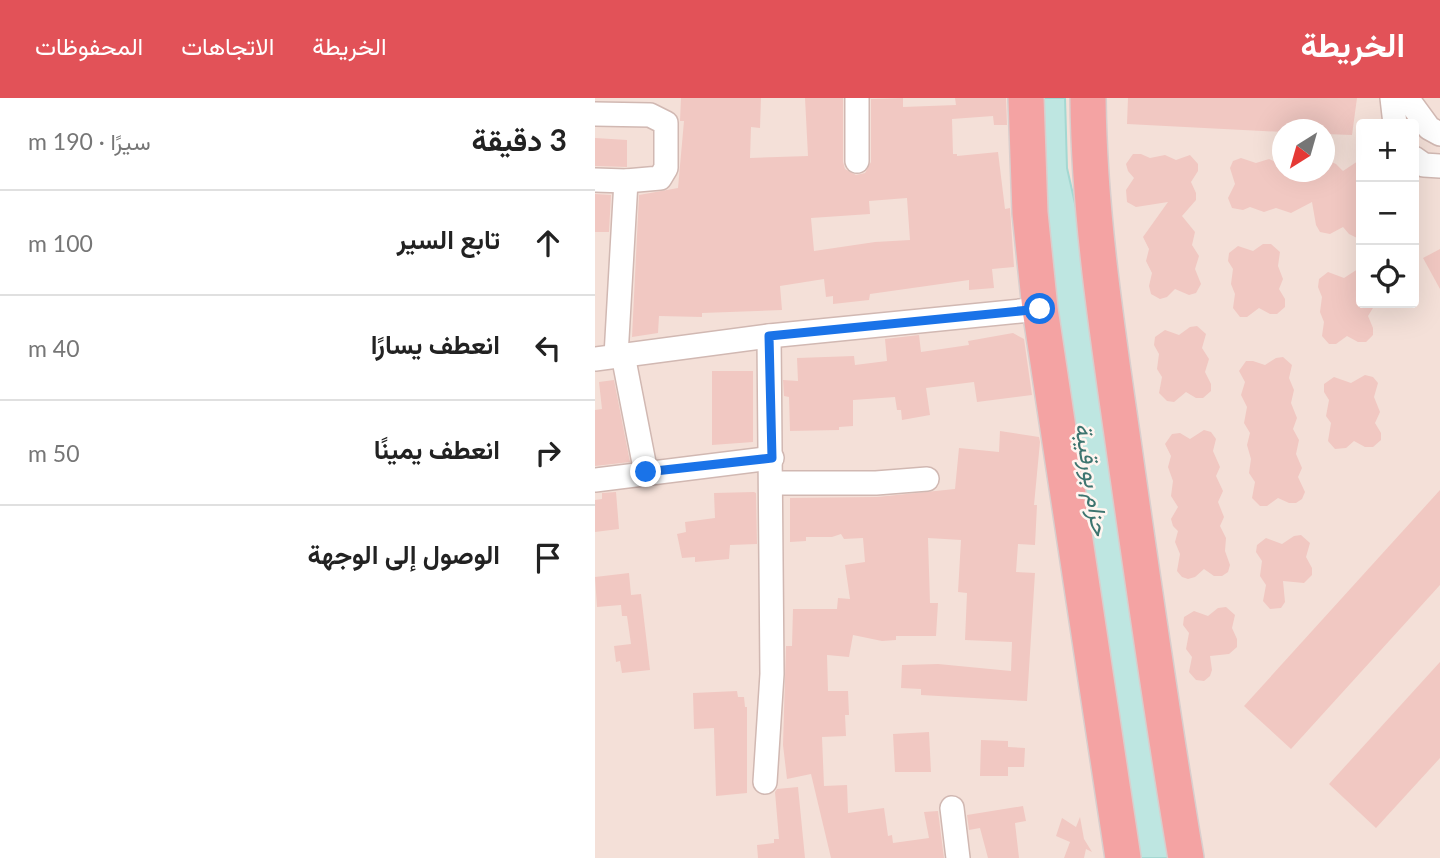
<!DOCTYPE html>
<html lang="ar">
<head>
<meta charset="utf-8">
<style>
	body { margin:0; font-family:Lato,Vazirmatn,sans-serif; background:#f2f2f2; color:#222; direction:rtl }
	.controls { position:absolute; right:21px; top:21px; display:grid; overflow:hidden; border-radius:7px; box-shadow:0 7px 28px #0002 }
	.controls button { width:63px; height:63px; display:grid; place-items:center; padding:0; border:0; border-bottom:2px solid #e0e0e0; background:#fff; color:#222; font:35px sans-serif }
	.compass { position:absolute; left:677px; top:21px; width:63px; height:63px; border-radius:50%; background:#fff; box-shadow:0 7px 28px #0002; rotate:217deg }
	.stop { position:absolute; width:21px; height:21px; margin:-16px; border:5px solid #1a73e8; border-radius:50%; background:#fff }
	.stop.end { background:#1a73e8; border-color:#fff; box-shadow:0 2px 7px #0008 }
	.list { margin:0; padding:0; list-style:none }
	h2 { display:flex; justify-content:space-between; align-items:center; height:91px; margin:0; padding:0 28px; font-size:30px }
	h2 small { font-size:23px; font-weight:400; color:#767676 }
	.list li { display:grid; grid-template-columns:46px 1fr auto; gap:21px; align-items:center; box-sizing:border-box; height:105px; padding:0 28px; border-top:2px solid #e0e0e0 }
	.list b { display:block; font-size:26px; white-space:nowrap }
	.list em { font-size:23px; font-style:normal; color:#767676 }
	.icon { flex:none; width:38px; height:38px; fill:none; stroke:currentColor; stroke-width:2; stroke-linecap:round; stroke-linejoin:round }
	.map { position:relative; flex:none; width:845px; height:760px; overflow:hidden; direction:ltr }
	header { display:flex; align-items:center; gap:42px; box-sizing:border-box; height:98px; padding:0 35px; background:#e25258; color:#fff }
	header strong { font-size:33px }
	nav { display:flex; gap:38px; margin-inline-start:auto; font-size:24px }
	main { display:flex }
	aside { flex:1; background:#fff }
	.map>svg:first-child { display:block }
	.residential { fill:#f4e0d8; fill-rule:evenodd }
	.water { fill:#bee6e1; stroke:#a4d8d2; stroke-width:2 }
	.building { fill:#f1c8c2; fill-rule:evenodd }
	.lines { fill:none; stroke-linecap:round; stroke-linejoin:round }
	.minor-casing { stroke:#d1b8b2; stroke-width:26 }
	.highway-casing { stroke:#d9cecd; stroke-width:38 }
	.minor { stroke:#fff; stroke-width:23 }
	.highway { stroke:#f4a3a3; stroke-width:35 }
	.route { stroke:#1a73e8; stroke-width:9 }
	.labels { text-anchor:middle; dominant-baseline:central; stroke-width:5; stroke-linejoin:round; paint-order:stroke }
	.water-label { font-size:24px; font-style:italic; fill:#3d746f; stroke:#fff5f0 }
</style>
</head>
<body>
<header>
<strong>الخريطة</strong>
<nav><a>الخريطة</a><a>الاتجاهات</a><a>المحفوظات</a></nav>
</header>
<main>
<div class="map">
<svg width="845" height="760" viewBox="0 0 845 760">
	<rect width="100%" height="100%" fill="#fcf0ea"/>
	<path class="residential" d="M0,0H845V760H0ZM766,26H819V205H766ZM688,32H730V74H688Z"/>
	<polygon class="water" points="447,0 470,0 472,70 491,154 581,760 540,760 455,194"/>
	<g class="building">
		<path d="M86,0H166L165,30L156,29L155,60L213,58L210,0H248V64L250,71L261,77L270,75L276,64V1L308,0V9L361,7L360,0H411L412,27H399L398,18L357,21L358,56H362V58L403,54L410,111L415,110L419,169L397,171L399,190L374,192V182L275,196L274,202L238,206V198L231,199L229,181L185,188L187,212L107,215V219L64,218L63,235L37,239L44,97L83,90L89,23H85ZM312,100L315,142L280,144L219,153L216,120L275,116L274,103Z"/>
		<polygon points="533,0 762,0 757,37 730,36 730,32 688,32 688,34 532,26"/>
		<polygon points="0,40 32,42 32,69 0,68"/>
		<polygon points="538,56 546,56 555,60 570,57 581,62 595,57 603,66 603,73 596,84 601,95 601,102 587,118 600,134 597,147 604,158 600,171 606,186 601,195 594,197 580,191 572,199 565,201 556,196 554,188 557,175 551,163 554,151 548,139 573,104 541,109 532,104 531,92 539,80 533,73 531,66"/>
		<polygon points="646,60 661,65 674,61 688,67 688,74 730,74 730,61 741,66 748,73 766,61 766,142 754,136 748,129 735,136 725,134 721,127 717,104 696,115 681,110 669,114 655,109 648,112 637,110 633,100 640,86 635,70 638,63"/>
		<polygon points="0,96 16,97 14,134 0,134"/>
		<polygon points="668,146 676,146 685,154 683,168 688,181 684,191 690,201 690,209 682,216 675,216 664,210 652,219 645,219 638,210 640,196 636,186 638,171 633,163 634,155 643,148 658,153"/>
		<polygon points="845,151 845,191 828,160"/>
		<polygon points="766,169 766,205 781,205 773,218 778,230 778,237 771,244 763,244 752,238 741,246 734,246 727,238 729,224 725,214 727,199 723,189 724,181 733,174 749,180"/>
		<polygon points="602,228 611,236 607,250 614,261 610,274 616,286 616,293 608,300 601,300 591,294 579,304 572,303 564,295 567,279 562,271 564,256 559,247 560,239 570,232 584,237 595,229"/>
		<polygon points="418,235 429,241 437,297 382,304 379,284 331,290 335,317 307,322 306,312 302,312 300,299 258,302 258,328 244,329 244,332 195,333 194,299 189,298 188,282 203,283 202,260 259,258 260,267 292,263 290,241 324,237 326,254 374,247 373,243"/>
		<polygon points="688,259 697,267 694,280 699,292 696,305 702,320 698,331 704,342 701,356 707,370 703,379 710,394 707,401 701,405 694,405 683,400 672,408 665,408 657,400 660,384 654,375 656,361 652,347 655,335 649,325 652,309 646,297 650,284 644,273 651,263 658,263 670,267 681,260"/>
		<polygon points="117,273 158,273 158,344 117,347"/>
		<polygon points="770,277 778,279 783,285 779,299 785,314 780,325 786,335 786,342 778,349 770,349 759,343 751,350 740,351 733,343 736,325 731,318 734,302 729,294 729,286 739,279 756,285"/>
		<polygon points="19,282 35,364 0,368 0,312 7,311 4,284"/>
		<polygon points="609,332 616,334 621,341 618,353 625,369 621,378 628,393 623,404 629,419 625,428 631,440 630,453 635,467 633,474 627,478 619,478 609,471 600,479 593,481 587,479 582,473 585,456 580,444 583,433 578,428 576,421 583,409 576,398 578,383 573,369 576,358 570,346 577,336 585,335 595,341"/>
		<polygon points="405,333 444,339 445,344 439,407 442,407 440,447 423,446 421,474 440,475 432,603 326,597 326,591 306,590 307,567 343,566 416,573 417,544 370,542 372,495 363,494 366,442 333,440 335,505 343,505 341,538 301,538 301,542 287,543 258,537 254,559 232,557 233,593 253,593 254,617 250,617 251,638 227,639 229,688 252,687 253,715 289,710 293,738 297,737 298,745 334,740 329,714 343,713 349,760 236,760 216,676 192,681 188,647 191,548 197,548 198,511 242,511 243,500 255,501 250,467 270,464 268,440 249,441 246,436 237,439 211,439 211,443 195,444 195,400 282,399 360,391 364,350 404,354"/>
		<polygon points="845,392 845,487 696,651 649,608"/>
		<polygon points="21,394 24,431 0,434 0,402 7,401 7,395"/>
		<polygon points="159,394 161,395 162,446 135,447 134,461 100,464 100,459 87,460 82,436 91,434 90,424 120,420 119,395"/>
		<polygon points="706,437 715,445 711,459 717,470 717,477 709,485 688,483 690,504 686,510 675,511 668,503 671,487 665,478 667,463 661,454 662,447 671,440 687,446 699,438"/>
		<polygon points="34,475 36,497 46,496 55,572 27,575 25,563 21,564 19,548 36,546 32,518 27,518 26,507 2,509 0,479"/>
		<polygon points="631,509 640,517 637,530 642,541 642,549 634,556 615,558 617,572 615,578 609,583 601,582 594,574 597,559 591,551 594,535 588,527 589,519 599,513 613,518 623,510"/>
		<polygon points="845,564 845,660 781,730 734,686"/>
		<polygon points="142,593 143,599 149,599 150,609 152,609 152,695 121,698 119,630 99,631 98,595"/>
		<polygon points="334,634 336,674 300,674 298,636"/>
		<polygon points="386,642 413,643 413,649 430,650 429,669 413,669 413,678 385,678"/>
		<polygon points="203,689 210,760 163,760 162,747 179,745 179,741 184,741 180,694 182,691"/>
		<polygon points="428,708 431,723 420,725 424,760 393,760 385,730 374,732 372,717"/>
		<polygon points="485,719 489,741 497,754 491,751 489,760 469,760 475,744 461,738 467,720 481,729"/>
	</g>
	<g class="lines">
		<g class="minor-casing">
			<g id="minor">
				<polyline points="797,0 800,26"/>
				<polyline points="812,0 834,30 845,36"/>
				<polyline points="0,16 55,17 71,25 71,70 65,80 31,83 0,82"/>
				<polyline points="819,60 829,67 845,68"/>
				<polyline points="262,63 262,0"/>
				<polyline points="28,257 51,375"/>
				<polyline points="21,258 31,83"/>
				<polyline points="0,261 174,238 445,211"/>
				<polyline points="0,382 177,360"/>
				<polyline points="177,385 281,385 332,381"/>
				<polyline points="170,684 177,576 174,238"/>
				<polyline points="357,710 363,760"/>
			</g>
		</g>
		<g class="highway-casing">
			<g id="highway">
				<polyline points="431,0 435,115 445,211 528,760"/>
				<path d="M493,0C494,113 511,225 527,336C547,478 567,619 591,760"/>
			</g>
		</g>
		<use href="#minor" class="minor"/>
		<use href="#highway" class="highway"/>
	</g>
	<g class="lines">
		<polyline class="route" points="51,374 177,360 174,238 445,211"/>
	</g>
	<g class="labels">
		<g class="water-label">
			<text transform="translate(498 381) rotate(81)">حزام بورقيبة</text>
		</g>
	</g>
</svg>
<div class="controls">
<button>+</button>
<button>−</button>
<button><svg class="icon" aria-label="locate" viewBox="0 0 24 24"><circle cx="12" cy="12" r="6"/><path d="M12 2v4M12 18v4M2 12h4M18 12h4"/></svg></button>
</div>
<svg class="compass" viewBox="-18 -18 36 36"><path d="M0-13l5 13h-10z" fill="#e53935"/><path d="M0 13l5-13h-10z" fill="#767676"/></svg>
<div class="stop" style="left:445px;top:211px"></div>
<div class="stop end" style="left:51px;top:374px"></div>
</div>
<aside>
<h2>3 دقيقة<small>سيرًا · 190 m</small></h2>
<ul class="list">
<li><svg class="icon" aria-label="ahead" viewBox="0 0 24 24"><path d="M12 20V5M6 11l6-6 6 6"/></svg><div><b>تابع السير</b></div><em>100 m</em></li>
<li><svg class="icon" aria-label="left" viewBox="0 0 24 24"><path d="M17 20v-9H6M10 6l-5 5 5 5"/></svg><div><b>انعطف يسارًا</b></div><em>40 m</em></li>
<li><svg class="icon" aria-label="right" viewBox="0 0 24 24"><path d="M7 20v-9h11M14 6l5 5-5 5"/></svg><div><b>انعطف يمينًا</b></div><em>50 m</em></li>
<li><svg class="icon" aria-label="arrive" viewBox="0 0 24 24"><path d="M6 21V4h12l-3 4 3 4H6"/></svg><div><b>الوصول إلى الوجهة</b></div></li>
</ul>
</aside>
</main>
</body>
</html>
